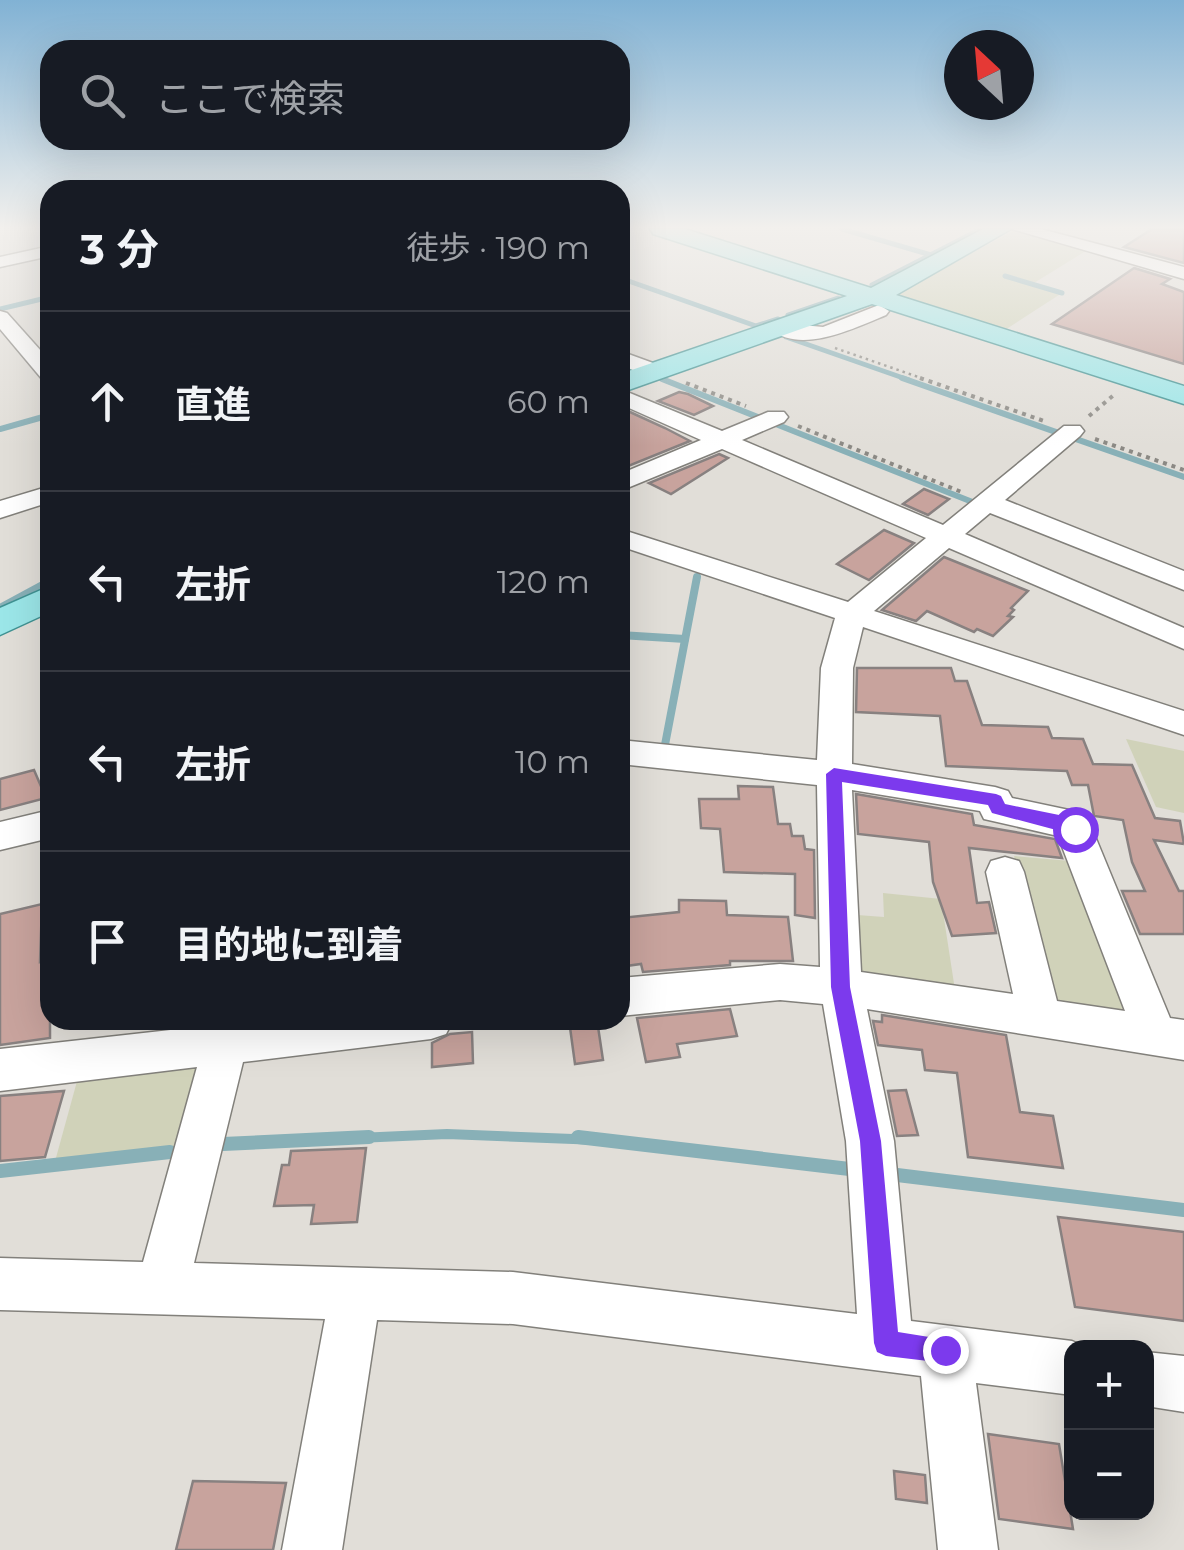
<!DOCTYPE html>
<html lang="ja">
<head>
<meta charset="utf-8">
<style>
	body { margin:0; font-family:Montserrat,"Noto Sans JP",sans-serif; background:#20242c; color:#f1f3f6 }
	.controls { position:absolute; right:30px; bottom:30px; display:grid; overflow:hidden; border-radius:20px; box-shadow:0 10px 40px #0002 }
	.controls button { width:90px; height:90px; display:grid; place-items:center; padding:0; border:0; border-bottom:2px solid #363941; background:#171b24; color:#f1f3f6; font:50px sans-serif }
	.compass { position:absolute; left:944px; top:30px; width:90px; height:90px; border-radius:50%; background:#171b24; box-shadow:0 10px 40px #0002; rotate:334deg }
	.stop { position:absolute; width:30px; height:30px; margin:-22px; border:8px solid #7c3aed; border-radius:50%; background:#fff }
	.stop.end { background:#7c3aed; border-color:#fff; box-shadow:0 2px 10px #0008 }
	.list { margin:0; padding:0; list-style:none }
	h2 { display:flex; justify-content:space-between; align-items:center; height:130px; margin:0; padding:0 40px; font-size:42px }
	h2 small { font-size:32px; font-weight:400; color:#9ea1a6 }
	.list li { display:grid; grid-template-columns:65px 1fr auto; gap:30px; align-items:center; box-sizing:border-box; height:180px; padding:0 40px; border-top:2px solid #363941 }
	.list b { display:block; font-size:38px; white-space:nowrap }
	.list em { font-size:32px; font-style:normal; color:#9ea1a6 }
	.icon { flex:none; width:55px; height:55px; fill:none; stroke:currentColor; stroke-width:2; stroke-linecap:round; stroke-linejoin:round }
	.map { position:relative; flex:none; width:1184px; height:1550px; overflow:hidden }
	.search { position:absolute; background:#171b24; box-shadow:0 10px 40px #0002; left:40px; top:40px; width:590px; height:110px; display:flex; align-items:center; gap:25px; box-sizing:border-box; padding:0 35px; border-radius:30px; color:#9ea1a6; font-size:38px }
	.panel { position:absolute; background:#171b24; box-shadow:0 10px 40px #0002; left:40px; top:180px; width:590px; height:850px; border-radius:30px }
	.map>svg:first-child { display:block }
	.green { fill:#d0d2b9 }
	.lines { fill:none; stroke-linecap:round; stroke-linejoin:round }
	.stream-far4 { stroke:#88b0b7; stroke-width:5 }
	.stream-far3 { stroke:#88b0b7; stroke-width:6 }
	.stream-far2 { stroke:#88b0b7; stroke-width:8 }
	.stream-far1 { stroke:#88b0b7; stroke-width:10 }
	.stream { stroke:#88b0b7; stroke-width:14 }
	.building { fill:#c8a39d; stroke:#888180; stroke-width:2.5 }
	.minor-casing { stroke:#82807b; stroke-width:3 }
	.major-casing { stroke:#409293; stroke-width:3 }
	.path-far1 { stroke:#8b8984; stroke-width:2.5; stroke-dasharray:2.5 4; stroke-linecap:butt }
	.path { stroke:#8b8984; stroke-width:4; stroke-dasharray:4 5; stroke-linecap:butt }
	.minor { fill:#fff; fill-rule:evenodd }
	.major { fill:#9be6e8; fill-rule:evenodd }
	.route { fill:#7c3aed }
</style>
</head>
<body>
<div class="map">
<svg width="1184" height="1550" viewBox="0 0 1184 1550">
	<rect width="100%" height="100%" fill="#e1ded8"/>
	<g class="green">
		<polygon points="1015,230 1089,249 1034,283 1004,275 1062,293 1005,330 900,298 897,293"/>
		<polygon points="1126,739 1184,751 1184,813 1156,807"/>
		<polygon points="1014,856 1081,862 1132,1018 1057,1006 1048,996"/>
		<polygon points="883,893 941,899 955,990 849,975 844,914 884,917"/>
		<polygon points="199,1059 183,1151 54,1165 79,1074"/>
	</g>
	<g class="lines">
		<g class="stream-far4">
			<polyline points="842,229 931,255"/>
			<polyline points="1005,276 1062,293"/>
			<polyline points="620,278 756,326 778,319"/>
			<polyline points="872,285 981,229"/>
			<polyline points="0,309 50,297"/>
			<polyline points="788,315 838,298"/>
			<polyline points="786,337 909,380"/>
		</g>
		<g class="stream-far3">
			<polyline points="902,378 1184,477"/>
			<polyline points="662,379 980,505"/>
			<polyline points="0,429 50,415"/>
		</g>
		<g class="stream-far2">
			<polyline points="0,608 50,581"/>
			<polyline points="620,635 685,639"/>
			<polyline points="664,750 697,577"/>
		</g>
		<polyline class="stream-far1" points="313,1140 447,1134 599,1140"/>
		<g class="stream">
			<polyline points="578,1137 858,1170"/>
			<polyline points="223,1144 369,1137"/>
			<polyline points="0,1171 170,1152"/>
			<polyline points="889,1174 1184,1210"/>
		</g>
	</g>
	<g class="building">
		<polygon points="1152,229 1184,229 1184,263 1124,247"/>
		<polygon points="1134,268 1170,279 1162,284 1184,292 1184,364 1052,324"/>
		<polygon points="679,392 688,394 713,406 694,415 658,401"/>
		<polygon points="630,412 665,428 690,441 621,469 620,417"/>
		<polygon points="719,454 728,458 671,494 649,483"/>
		<polygon points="924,489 949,499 928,515 903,504"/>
		<polygon points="884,530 914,543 869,580 837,564"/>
		<polygon points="944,557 1028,591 1011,608 1014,610 1008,616 1013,617 993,636 977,629 974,632 927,611 916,621 882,610"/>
		<polygon points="857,668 951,668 955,681 967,681 982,725 1048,727 1052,738 1083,739 1093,764 1132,765 1155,818 1180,821 1184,844 1154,840 1179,891 1184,891 1184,934 1140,934 1122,891 1145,891 1132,862 1123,820 1094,816 1088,785 1072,785 1067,771 946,766 940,716 856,712"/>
		<polygon points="34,770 46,798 0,810 0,779"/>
		<polygon points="738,786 773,787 778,824 790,824 792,836 803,836 805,849 814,850 815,918 795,915 795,874 724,872 720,829 701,828 699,799 739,799"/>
		<polygon points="856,794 972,814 974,825 1055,839 1062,858 969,848 977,903 989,902 996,933 952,936 933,882 929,842 858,834"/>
		<polygon points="679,900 726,901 727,915 788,917 793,961 730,961 730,965 643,972 641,964 626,966 620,918 679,912"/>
		<polygon points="42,904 40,962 50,959 50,1038 0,1045 0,914"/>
		<polygon points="730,1009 737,1036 677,1044 680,1057 646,1062 637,1018"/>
		<polygon points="882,1015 1006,1035 1020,1112 1053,1116 1063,1168 968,1157 957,1073 925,1070 922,1050 878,1045 873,1021 882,1022"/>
		<polygon points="569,1020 597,1020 603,1060 575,1064"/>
		<polygon points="472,1032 473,1063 432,1067 432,1043 450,1034"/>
		<polygon points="906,1090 918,1135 897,1136 888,1091"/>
		<polygon points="64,1091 45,1157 0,1161 0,1096"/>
		<polygon points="366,1148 357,1222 311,1224 314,1205 274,1206 282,1165 289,1165 291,1151"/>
		<polygon points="1058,1217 1184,1232 1184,1321 1075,1307"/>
		<polygon points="988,1434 1059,1444 1073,1529 999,1519"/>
		<polygon points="894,1471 925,1475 927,1503 896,1499"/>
		<polygon points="193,1481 286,1483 273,1550 176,1550"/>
	</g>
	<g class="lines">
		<g class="minor-casing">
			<g id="minor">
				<polygon points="1012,229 1041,229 1184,267 1184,279"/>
				<polygon points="50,246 50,256 0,267 0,257"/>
				<path d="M879,305L889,311L886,315C855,328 800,355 771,329L781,323L823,327Z"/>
				<polygon points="0,311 7,313 50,361 50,381 42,379 0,329"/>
				<polygon points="620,351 664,367 667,372 656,379 620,365"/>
				<path d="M620,389L722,431L768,412H784L788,417L784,422L742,440L943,525L1064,426H1080L1084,431L1080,436L1005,500L1184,571V590L990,513L965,534L1184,628V649L949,548L874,611L1184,711V735L863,627L853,668L852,764L995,787L1008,791L1012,798L1069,810L1088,819L1170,1018L1184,1020V1060L867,1009L894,1141L911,1321L1072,1341L1088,1348H1072V1395L976,1383L998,1550H938L921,1376L513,1324L377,1320L342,1550H282L325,1319L0,1310V1258L143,1262L197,1067L0,1091V1049L206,1026V1020H453L446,1034L431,1039L243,1062L194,1263L513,1272L857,1314L846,1141L823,1004L780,1000L620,1016V978L780,964L820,967L817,785L620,764V740L817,760L821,668L835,618L620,546V529L848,602L926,538L722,449L620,491V474L701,440L620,404ZM852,790L980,811L984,819L1058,836L1125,1011L1057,1001L1024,872L1019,861L1005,857L991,861L986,872L1013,994L861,972Z"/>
				<polygon points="50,486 50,502 0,518 0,501"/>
				<polygon points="50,810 50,838 0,850 0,822"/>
				<polygon points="1146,1352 1184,1356 1184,1412 1146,1406"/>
			</g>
		</g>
		<g class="major-casing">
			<g id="major">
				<polygon points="650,229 685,229 871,288 983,229 1011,229 896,295 1184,386 1184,404 872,304 620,393 620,374 847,296 653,234"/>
				<polygon points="50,586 50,612 0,635 0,608"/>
			</g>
		</g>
		<polyline class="path-far1" points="835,348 927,380"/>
		<g class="path">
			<polyline points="920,378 1047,422"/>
			<polyline points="686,383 746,406"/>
			<polyline points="1089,416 1115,394"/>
			<polyline points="798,426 964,493"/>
			<polyline points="1095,439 1184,470"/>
		</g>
		<use href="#minor" class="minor"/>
		<use href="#major" class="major"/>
	</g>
	<linearGradient id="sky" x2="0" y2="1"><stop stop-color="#81b2d4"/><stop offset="0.51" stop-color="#f2f0ed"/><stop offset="1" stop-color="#f2f0ed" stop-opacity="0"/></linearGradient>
	<rect width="1184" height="446" fill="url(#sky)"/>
	<polygon class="route" points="834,768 996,794 1001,796 1005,804 1069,817 1084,829 1075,835 992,813 988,805 842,782 850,987 881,1141 898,1332 954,1341 958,1350 954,1359 945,1363 886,1356 877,1352 874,1343 860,1141 831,987 826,774"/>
</svg>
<div class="controls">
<button>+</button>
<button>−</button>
</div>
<svg class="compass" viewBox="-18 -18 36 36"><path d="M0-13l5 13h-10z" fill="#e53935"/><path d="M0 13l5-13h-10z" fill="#9ea1a6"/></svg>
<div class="stop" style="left:1075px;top:829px"></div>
<div class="stop end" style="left:945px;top:1350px"></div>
<div class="search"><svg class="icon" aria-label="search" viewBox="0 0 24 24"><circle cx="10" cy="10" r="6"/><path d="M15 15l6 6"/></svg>ここで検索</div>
<section class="panel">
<h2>3 分<small>徒歩 · 190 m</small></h2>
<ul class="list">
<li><svg class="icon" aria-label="ahead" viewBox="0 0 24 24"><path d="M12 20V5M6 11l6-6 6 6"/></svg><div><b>直進</b></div><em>60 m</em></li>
<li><svg class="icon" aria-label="left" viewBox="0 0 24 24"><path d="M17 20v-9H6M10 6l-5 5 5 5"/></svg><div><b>左折</b></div><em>120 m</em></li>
<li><svg class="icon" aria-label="left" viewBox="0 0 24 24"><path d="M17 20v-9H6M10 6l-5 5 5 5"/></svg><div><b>左折</b></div><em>10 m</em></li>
<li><svg class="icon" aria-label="arrive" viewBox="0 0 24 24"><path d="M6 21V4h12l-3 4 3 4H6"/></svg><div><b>目的地に到着</b></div></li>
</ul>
</section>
</div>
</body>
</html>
